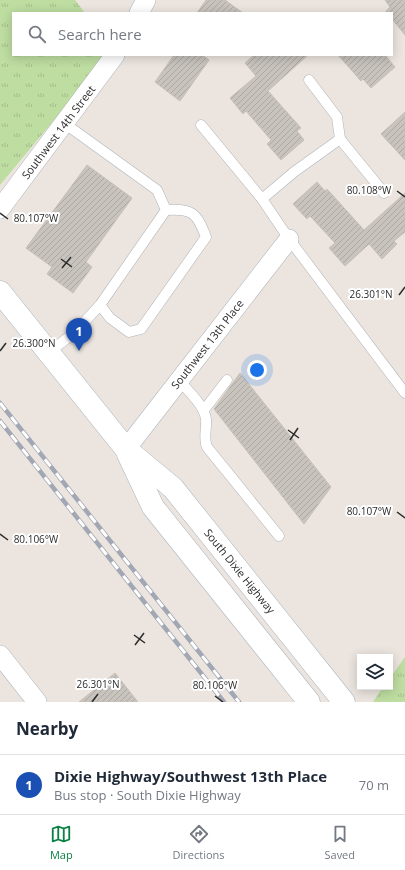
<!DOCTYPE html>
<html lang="en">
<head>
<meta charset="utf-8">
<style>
	body { margin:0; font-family:"Open Sans",sans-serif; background:#f2f2f3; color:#1f2937 }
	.controls { position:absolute; right:12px; bottom:12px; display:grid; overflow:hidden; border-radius:0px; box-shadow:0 2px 10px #0003 }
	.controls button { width:36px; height:36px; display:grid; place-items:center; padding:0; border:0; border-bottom:1px solid #e0e1e3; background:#fff; color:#1f2937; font:20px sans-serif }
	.you { position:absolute; left:257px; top:370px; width:14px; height:14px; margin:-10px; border:3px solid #fff; border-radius:50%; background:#1a73e8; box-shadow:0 0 0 6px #1a73e833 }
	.badge { display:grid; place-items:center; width:26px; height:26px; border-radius:50%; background:#0b8043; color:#fff; font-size:13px; font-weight:700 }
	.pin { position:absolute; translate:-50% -33px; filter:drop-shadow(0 1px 2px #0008) }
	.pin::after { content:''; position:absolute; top:21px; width:14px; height:12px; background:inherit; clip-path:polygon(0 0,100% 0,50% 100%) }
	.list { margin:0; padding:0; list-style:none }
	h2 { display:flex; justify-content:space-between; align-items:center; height:52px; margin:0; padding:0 16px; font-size:17px }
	h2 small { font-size:13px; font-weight:400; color:#747a83 }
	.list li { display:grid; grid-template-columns:26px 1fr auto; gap:12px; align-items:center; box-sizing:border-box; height:60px; padding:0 16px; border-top:1px solid #e0e1e3 }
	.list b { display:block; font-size:15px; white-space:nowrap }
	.list p { margin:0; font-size:13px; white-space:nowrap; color:#747a83 }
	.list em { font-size:13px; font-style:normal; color:#747a83 }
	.icon { flex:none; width:22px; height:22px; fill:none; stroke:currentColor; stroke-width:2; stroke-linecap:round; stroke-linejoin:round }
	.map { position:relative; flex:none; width:405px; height:702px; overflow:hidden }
	.search { position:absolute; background:#fff; box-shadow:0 2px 10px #0003; left:12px; right:12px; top:12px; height:44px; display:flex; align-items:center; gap:10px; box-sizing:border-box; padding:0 14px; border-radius:0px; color:#747a83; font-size:15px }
	.sheet { height:112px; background:#fff }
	nav { display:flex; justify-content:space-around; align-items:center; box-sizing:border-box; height:56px; border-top:1px solid #e0e1e3; background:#fff; font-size:11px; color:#747a83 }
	nav a { display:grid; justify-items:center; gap:2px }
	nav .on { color:#0b8043 }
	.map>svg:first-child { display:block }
	.grass { fill:url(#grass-tufts) }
	.building { fill:url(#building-hatch); stroke:#c7c0b9 }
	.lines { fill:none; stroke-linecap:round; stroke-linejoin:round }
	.lane-casing { stroke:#afb3ba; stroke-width:11 }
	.street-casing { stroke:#afb3ba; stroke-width:20 }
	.secondary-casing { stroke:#afb3ba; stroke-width:23 }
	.lane { stroke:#fff; stroke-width:10 }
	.street { stroke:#fff; stroke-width:19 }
	.secondary { stroke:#fff; stroke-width:22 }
	.rail-casing { stroke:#a2a7b4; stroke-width:4.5 }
	.rail { stroke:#fff; stroke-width:3; stroke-dasharray:9; stroke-linecap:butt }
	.ticks { fill:none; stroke:#2b2b2b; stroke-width:1.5 }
	.labels { text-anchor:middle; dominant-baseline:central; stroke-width:4; stroke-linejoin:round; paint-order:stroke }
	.street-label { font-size:11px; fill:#2b2b2b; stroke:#fff }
	.ticks-label { font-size:10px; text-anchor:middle; fill:#2b2b2b; stroke:#fff; stroke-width:4; stroke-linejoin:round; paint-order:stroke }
</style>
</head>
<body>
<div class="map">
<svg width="405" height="702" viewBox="0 0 405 702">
	<defs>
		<pattern id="grass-tufts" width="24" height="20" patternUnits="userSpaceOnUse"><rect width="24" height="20" fill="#bddda1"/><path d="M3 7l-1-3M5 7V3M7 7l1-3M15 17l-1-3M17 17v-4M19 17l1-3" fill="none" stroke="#a3be8b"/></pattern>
		<pattern id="building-hatch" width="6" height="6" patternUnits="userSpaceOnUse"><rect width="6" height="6" fill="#c8c3bd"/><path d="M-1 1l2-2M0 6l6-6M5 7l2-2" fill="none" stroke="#aca8a3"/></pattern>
	</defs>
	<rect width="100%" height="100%" fill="#ece5df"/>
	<g class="grass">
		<polygon points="0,0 75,0 85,13 13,13 13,55 104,55 84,84 0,185"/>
		<polygon points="405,657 405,702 373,702 383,687 390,687 390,678"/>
	</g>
	<g class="building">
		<polygon points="206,0 225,0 243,13 197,13"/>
		<polygon points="385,0 405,0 405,35 392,19 392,13 387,13 386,11 390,7"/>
		<polygon points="174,55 202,55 209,60 180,101 155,82"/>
		<polygon points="254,55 308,55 268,91 301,128 297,131 304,140 281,160 267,144 271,140 246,111 243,114 230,98 256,76 245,63"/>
		<polygon points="338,55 385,55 395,67 371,88 363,79 361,81"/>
		<polygon points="405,112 405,160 381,134"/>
		<polygon points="87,165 132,198 86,262 92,267 73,293 47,274 52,267 26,248"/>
		<polygon points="317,182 325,191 327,189 364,230 405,193 405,232 394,241 397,244 382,259 369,244 345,266 329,248 335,243 310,216 307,219 293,204"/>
		<polygon points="240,373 331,487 304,524 214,409"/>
		<polygon points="115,673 138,702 79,702"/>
	</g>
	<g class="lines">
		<g class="lane-casing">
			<g id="lane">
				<polyline points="309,80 337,117 340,139"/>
				<polyline points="201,125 262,199 289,239 405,393"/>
				<polyline points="262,199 294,172 340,139 384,193"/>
				<path d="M100,305L110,318L129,332L141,329L206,237C197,213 192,208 166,210"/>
				<polyline points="48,353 74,333 100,305 166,210 157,190 64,123"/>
				<path d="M179,380C188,391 204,405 206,419C207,429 203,438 207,447L279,536"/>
				<polyline points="204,410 227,380"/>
			</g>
		</g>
		<g class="street-casing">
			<g id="street">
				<polyline points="139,13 146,0"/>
				<polyline points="0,209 115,55"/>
				<polyline points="126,449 289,239"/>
				<polyline points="0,655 37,702"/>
			</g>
		</g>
		<g class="secondary-casing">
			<g id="secondary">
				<polyline points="0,292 126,449 173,488 344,702"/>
				<polyline points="128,454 153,507 309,702"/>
			</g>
		</g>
		<use href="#lane" class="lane"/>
		<use href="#street" class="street"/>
		<use href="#secondary" class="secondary"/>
		<g class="rail-casing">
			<g id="rail">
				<polyline points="0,403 239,702"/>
				<polyline points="0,421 224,702"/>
			</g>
		</g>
		<use href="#rail" class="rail"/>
	</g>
	<path class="ticks" d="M397,191L405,197M0,213L8,219M61,259L72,267M62,268L71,257M399,295L405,287M0,351L6,343M288,430L299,438M290,440L298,428M397,512L405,518M0,534L8,540M134,635L145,643M135,645L144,633M215,696L223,702M92,702L98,694"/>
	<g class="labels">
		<g class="street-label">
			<text transform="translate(58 132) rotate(-53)">Southwest 14th Street</text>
			<text transform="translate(207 344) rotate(-52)">Southwest 13th Place</text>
			<text transform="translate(240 571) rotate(51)">South Dixie Highway</text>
		</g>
	</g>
	<g class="ticks-label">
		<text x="369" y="194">80.108°W</text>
		<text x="36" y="222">80.107°W</text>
		<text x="371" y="298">26.301°N</text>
		<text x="34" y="347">26.300°N</text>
		<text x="369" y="515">80.107°W</text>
		<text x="36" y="543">80.106°W</text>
		<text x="98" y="688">26.301°N</text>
		<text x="215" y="689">80.106°W</text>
	</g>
</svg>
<div class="controls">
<button><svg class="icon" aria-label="layers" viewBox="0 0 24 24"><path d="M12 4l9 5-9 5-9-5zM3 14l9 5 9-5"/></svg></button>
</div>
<div class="you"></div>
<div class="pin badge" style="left:79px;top:351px;background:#1a4fb4">1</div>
<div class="search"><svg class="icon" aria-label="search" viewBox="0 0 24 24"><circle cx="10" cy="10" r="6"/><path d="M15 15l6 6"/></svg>Search here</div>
</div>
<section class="sheet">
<h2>Nearby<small></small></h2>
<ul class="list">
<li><span class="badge" style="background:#1a4fb4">1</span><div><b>Dixie Highway/Southwest 13th Place</b><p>Bus stop · South Dixie Highway</p></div><em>70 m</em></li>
</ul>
</section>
<nav>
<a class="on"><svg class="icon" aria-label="map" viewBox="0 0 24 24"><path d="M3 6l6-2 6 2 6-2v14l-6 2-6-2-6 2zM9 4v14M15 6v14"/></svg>Map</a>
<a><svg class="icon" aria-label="directions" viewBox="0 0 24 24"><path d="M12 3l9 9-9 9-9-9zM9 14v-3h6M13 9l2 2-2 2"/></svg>Directions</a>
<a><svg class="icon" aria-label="saved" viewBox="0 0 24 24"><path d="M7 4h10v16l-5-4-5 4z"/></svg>Saved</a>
</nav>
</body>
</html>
